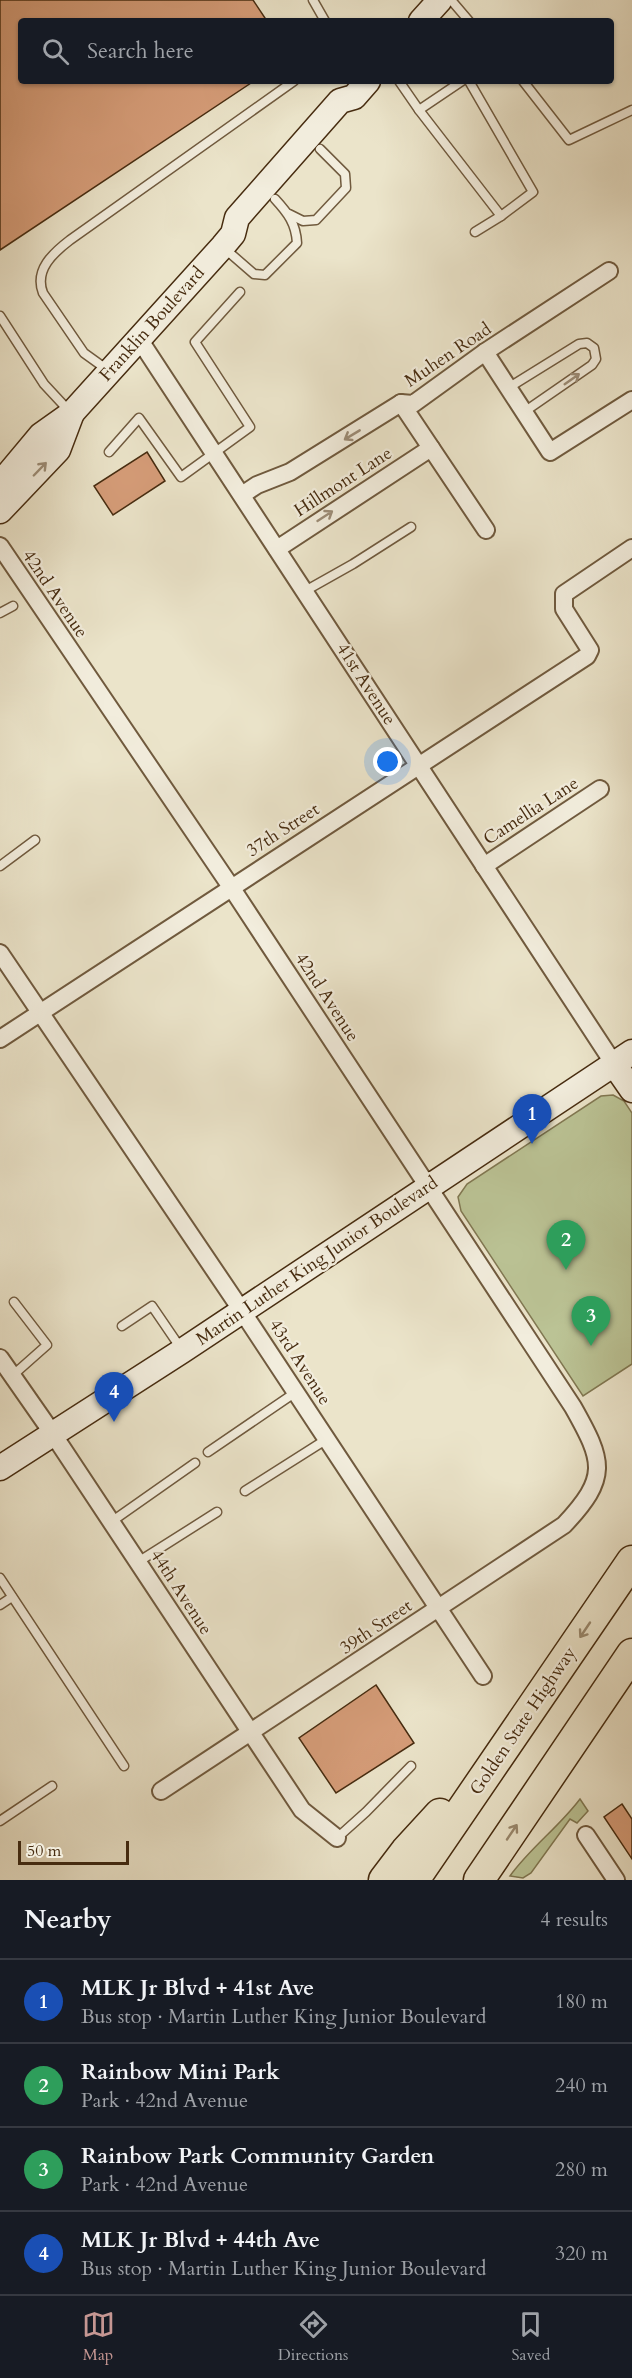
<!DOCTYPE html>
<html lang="en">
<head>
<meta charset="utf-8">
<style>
	body { margin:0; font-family:Cardo,serif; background:#20242c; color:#f1f3f6 }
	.scale { position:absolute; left:18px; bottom:15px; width:111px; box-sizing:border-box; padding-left:6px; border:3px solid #472c10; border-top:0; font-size:16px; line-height:21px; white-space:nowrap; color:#472c10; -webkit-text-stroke:4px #f2eddd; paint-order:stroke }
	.you { position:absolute; left:388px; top:762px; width:21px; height:21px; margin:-15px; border:4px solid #fff; border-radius:50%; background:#1a73e8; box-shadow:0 0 0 9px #1a73e833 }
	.badge { display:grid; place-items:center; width:39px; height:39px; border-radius:50%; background:#c59692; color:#fff; font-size:20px; font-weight:700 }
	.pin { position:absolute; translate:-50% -50px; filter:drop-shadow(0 2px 3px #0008) }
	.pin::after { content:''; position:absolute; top:32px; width:21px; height:18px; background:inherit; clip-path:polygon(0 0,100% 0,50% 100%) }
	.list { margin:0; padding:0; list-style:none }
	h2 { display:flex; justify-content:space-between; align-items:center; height:78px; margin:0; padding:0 24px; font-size:26px }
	h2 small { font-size:20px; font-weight:400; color:#9ea1a6 }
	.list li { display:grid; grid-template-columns:39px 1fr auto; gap:18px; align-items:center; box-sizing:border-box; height:84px; padding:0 24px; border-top:2px solid #363941 }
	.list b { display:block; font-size:22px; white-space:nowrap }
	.list p { margin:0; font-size:20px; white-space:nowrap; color:#9ea1a6 }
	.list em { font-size:20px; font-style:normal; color:#9ea1a6 }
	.icon { flex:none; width:33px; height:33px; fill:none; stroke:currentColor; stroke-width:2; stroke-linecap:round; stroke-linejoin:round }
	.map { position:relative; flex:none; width:632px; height:1880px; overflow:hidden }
	.search { position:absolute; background:#171b24; box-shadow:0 2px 4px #0004; left:18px; right:18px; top:18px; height:66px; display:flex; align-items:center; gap:15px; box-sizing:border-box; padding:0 21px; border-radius:6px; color:#9ea1a6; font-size:22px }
	.sheet { height:414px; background:#171b24 }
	nav { display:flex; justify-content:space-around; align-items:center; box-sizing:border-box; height:84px; border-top:2px solid #363941; background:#171b24; font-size:16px; color:#9ea1a6 }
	nav a { display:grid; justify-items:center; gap:3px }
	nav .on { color:#c59692 }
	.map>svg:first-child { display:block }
	.green { fill:#bbc395; stroke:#817852; stroke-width:1.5 }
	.building { fill:#d59c78; stroke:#472c10; stroke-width:1.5 }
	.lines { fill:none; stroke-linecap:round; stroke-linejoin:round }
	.lane-casing { stroke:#705a3e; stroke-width:11 }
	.street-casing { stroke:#705a3e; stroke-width:20 }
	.secondary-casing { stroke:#472c10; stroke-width:27 }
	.highway-casing { stroke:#472c10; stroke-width:33 }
	.lane { stroke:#f2eddd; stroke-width:8 }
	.street { stroke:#f2eddd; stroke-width:16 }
	.secondary { stroke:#f2eddd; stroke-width:24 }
	.highway { stroke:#ebe4ca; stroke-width:30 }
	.oneway { stroke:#9c8c76 }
	.oneway2 { stroke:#99886d }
	.labels { text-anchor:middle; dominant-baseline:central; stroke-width:4.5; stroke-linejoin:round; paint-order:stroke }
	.street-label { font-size:18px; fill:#472c10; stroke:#f2eddd }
</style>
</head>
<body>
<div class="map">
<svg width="632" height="1880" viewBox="0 0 632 1880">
	<rect width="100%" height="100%" fill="#ebe4ca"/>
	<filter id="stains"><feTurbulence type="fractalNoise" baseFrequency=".00333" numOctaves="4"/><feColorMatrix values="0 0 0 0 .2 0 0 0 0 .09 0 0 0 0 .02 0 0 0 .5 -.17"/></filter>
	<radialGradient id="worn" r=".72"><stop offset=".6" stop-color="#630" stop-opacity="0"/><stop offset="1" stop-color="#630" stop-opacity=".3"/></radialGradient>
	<g class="green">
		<polygon points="613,1095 624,1101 632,1113 632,1364 583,1396 461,1211 458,1197 467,1184 601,1096"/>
		<path d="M580,1799L588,1811L577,1823L570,1819L531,1873L523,1878L510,1876C530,1848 559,1827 580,1799Z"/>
	</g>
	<g class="building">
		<polygon points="0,0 253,0 267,21 21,21 21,81 254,81 0,250"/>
		<polygon points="147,452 165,481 113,515 94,486"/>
		<polygon points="376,1685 414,1743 336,1793 299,1738"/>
		<polygon points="622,1804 632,1819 632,1859 604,1817"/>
	</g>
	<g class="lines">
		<g class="lane-casing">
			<g id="lane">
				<polyline points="313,0 325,21"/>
				<polyline points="451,0 469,21"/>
				<polyline points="399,81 419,110 501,216 475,232"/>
				<polyline points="469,81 533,192 501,216"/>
				<polyline points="523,81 569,140 632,110"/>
				<polyline points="419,110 462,81"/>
				<polyline points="289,214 303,221 316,220 346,188 345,174 320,149"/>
				<path d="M224,248L254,274L265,275L297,243C296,224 288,213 275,199"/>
				<polyline points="0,316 44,384 70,412"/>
				<path d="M109,371L84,353L43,293C34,270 53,253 70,240L294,81"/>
				<polyline points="508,388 579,344 587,343 594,348 596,359 592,365 524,412"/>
				<polyline points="109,452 139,418 181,477 250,427 195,342 240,292"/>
				<polyline points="305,591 353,564 411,527"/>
				<polyline points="0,613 13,606"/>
				<polyline points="0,866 35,840"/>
				<polyline points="122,1326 152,1306 182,1350"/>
				<polyline points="12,1376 47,1345 14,1302"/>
				<polyline points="208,1452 296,1392"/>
				<polyline points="245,1491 327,1439"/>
				<polyline points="111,1522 195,1463"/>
				<polyline points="138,1562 217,1512"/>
				<polyline points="0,1578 124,1766"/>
				<polyline points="0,1605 12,1597"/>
				<polyline points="0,1821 52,1786"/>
				<polyline points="337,1838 366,1812 411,1766"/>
			</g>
		</g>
		<g class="street-casing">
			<g id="street">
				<polyline points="139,339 614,1064"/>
				<polyline points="485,352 550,452 632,400"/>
				<polyline points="401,403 486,530"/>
				<polyline points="242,495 257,485 290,472 401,403 413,404 485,352 609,271"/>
				<path d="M0,546L231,887L573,1407C604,1462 609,1477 564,1525L161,1791"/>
				<polyline points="277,549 431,448"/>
				<polyline points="484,866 600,789"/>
				<polyline points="0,953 242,1311 483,1676"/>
				<polyline points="0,1039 587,656 590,650 564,609 564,594 632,548"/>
				<polyline points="0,1358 53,1434 302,1810 337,1838"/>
				<polyline points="586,1835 616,1880"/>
			</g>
		</g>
		<g class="secondary-casing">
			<g id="secondary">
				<polyline points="421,21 440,0"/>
				<polyline points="0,484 41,435 72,413 223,246 233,234 237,218 340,101 354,97 368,81"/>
				<polyline points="0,511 58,450 72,413"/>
				<polyline points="614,1064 632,1090"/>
				<polyline points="0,1468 182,1351 632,1052"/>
			</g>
		</g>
		<g class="highway-casing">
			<g id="highway">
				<polyline points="384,1880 406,1851 440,1814"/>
				<polyline points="414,1880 632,1561"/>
				<polyline points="479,1880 632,1654"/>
			</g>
		</g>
		<use href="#lane" class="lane"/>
		<use href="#street" class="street"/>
		<use href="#secondary" class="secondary"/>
		<use href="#highway" class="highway"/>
	</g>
	<defs><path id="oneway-shaft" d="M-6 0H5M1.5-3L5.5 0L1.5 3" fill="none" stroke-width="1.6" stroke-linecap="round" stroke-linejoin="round" transform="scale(1.5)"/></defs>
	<g class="oneway">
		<use href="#oneway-shaft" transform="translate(572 379) rotate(-35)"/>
		<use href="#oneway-shaft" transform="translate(352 435) rotate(149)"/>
		<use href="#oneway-shaft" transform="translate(40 469) rotate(-46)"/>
		<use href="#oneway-shaft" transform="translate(325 516) rotate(-33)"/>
	</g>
	<g class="oneway2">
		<use href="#oneway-shaft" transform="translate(585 1630) rotate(124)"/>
		<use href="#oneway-shaft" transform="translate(512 1832) rotate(-56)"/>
	</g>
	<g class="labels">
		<g class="street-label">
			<text transform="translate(152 324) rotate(-48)">Franklin Boulevard</text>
			<text transform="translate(448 355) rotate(-34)">Muhen Road</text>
			<text transform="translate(343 482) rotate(-33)">Hillmont Lane</text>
			<text transform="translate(55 594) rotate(56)">42nd Avenue</text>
			<text transform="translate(366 684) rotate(57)">41st Avenue</text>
			<text transform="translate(531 811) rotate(-33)">Camellia Lane</text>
			<text transform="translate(283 830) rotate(-33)">37th Street</text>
			<text transform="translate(327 997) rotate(57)">42nd Avenue</text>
			<text transform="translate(317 1261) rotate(-34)">Martin Luther King Junior Boulevard</text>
			<text transform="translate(300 1362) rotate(57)">43rd Avenue</text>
			<text transform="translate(181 1592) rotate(57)">44th Avenue</text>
			<text transform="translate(376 1627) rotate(-34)">39th Street</text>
			<text transform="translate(523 1721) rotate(-56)">Golden State Highway</text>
		</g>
	</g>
	<rect width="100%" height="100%" filter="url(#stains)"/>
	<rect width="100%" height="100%" fill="url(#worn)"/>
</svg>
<div class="scale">50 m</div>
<div class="you"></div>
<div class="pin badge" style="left:532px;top:1144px;background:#1a4fb4">1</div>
<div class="pin badge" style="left:566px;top:1270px;background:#2e9e5b">2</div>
<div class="pin badge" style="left:591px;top:1346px;background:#2e9e5b">3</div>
<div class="pin badge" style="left:114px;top:1422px;background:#1a4fb4">4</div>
<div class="search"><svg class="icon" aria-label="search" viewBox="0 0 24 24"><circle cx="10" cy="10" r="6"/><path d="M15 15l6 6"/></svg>Search here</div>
</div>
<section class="sheet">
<h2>Nearby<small>4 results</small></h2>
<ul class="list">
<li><span class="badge" style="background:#1a4fb4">1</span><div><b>MLK Jr Blvd + 41st Ave</b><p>Bus stop · Martin Luther King Junior Boulevard</p></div><em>180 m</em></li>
<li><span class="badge" style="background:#2e9e5b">2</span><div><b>Rainbow Mini Park</b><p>Park · 42nd Avenue</p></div><em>240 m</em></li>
<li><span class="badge" style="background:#2e9e5b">3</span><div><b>Rainbow Park Community Garden</b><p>Park · 42nd Avenue</p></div><em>280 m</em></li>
<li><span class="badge" style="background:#1a4fb4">4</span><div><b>MLK Jr Blvd + 44th Ave</b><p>Bus stop · Martin Luther King Junior Boulevard</p></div><em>320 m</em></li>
</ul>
</section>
<nav>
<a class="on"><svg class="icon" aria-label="map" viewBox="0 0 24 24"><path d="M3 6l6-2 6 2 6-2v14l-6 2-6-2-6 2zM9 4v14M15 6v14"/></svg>Map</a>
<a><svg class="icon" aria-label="directions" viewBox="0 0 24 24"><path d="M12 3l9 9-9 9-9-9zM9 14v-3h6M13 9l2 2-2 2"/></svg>Directions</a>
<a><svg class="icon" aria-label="saved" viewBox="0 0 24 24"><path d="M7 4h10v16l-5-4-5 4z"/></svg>Saved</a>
</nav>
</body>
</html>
